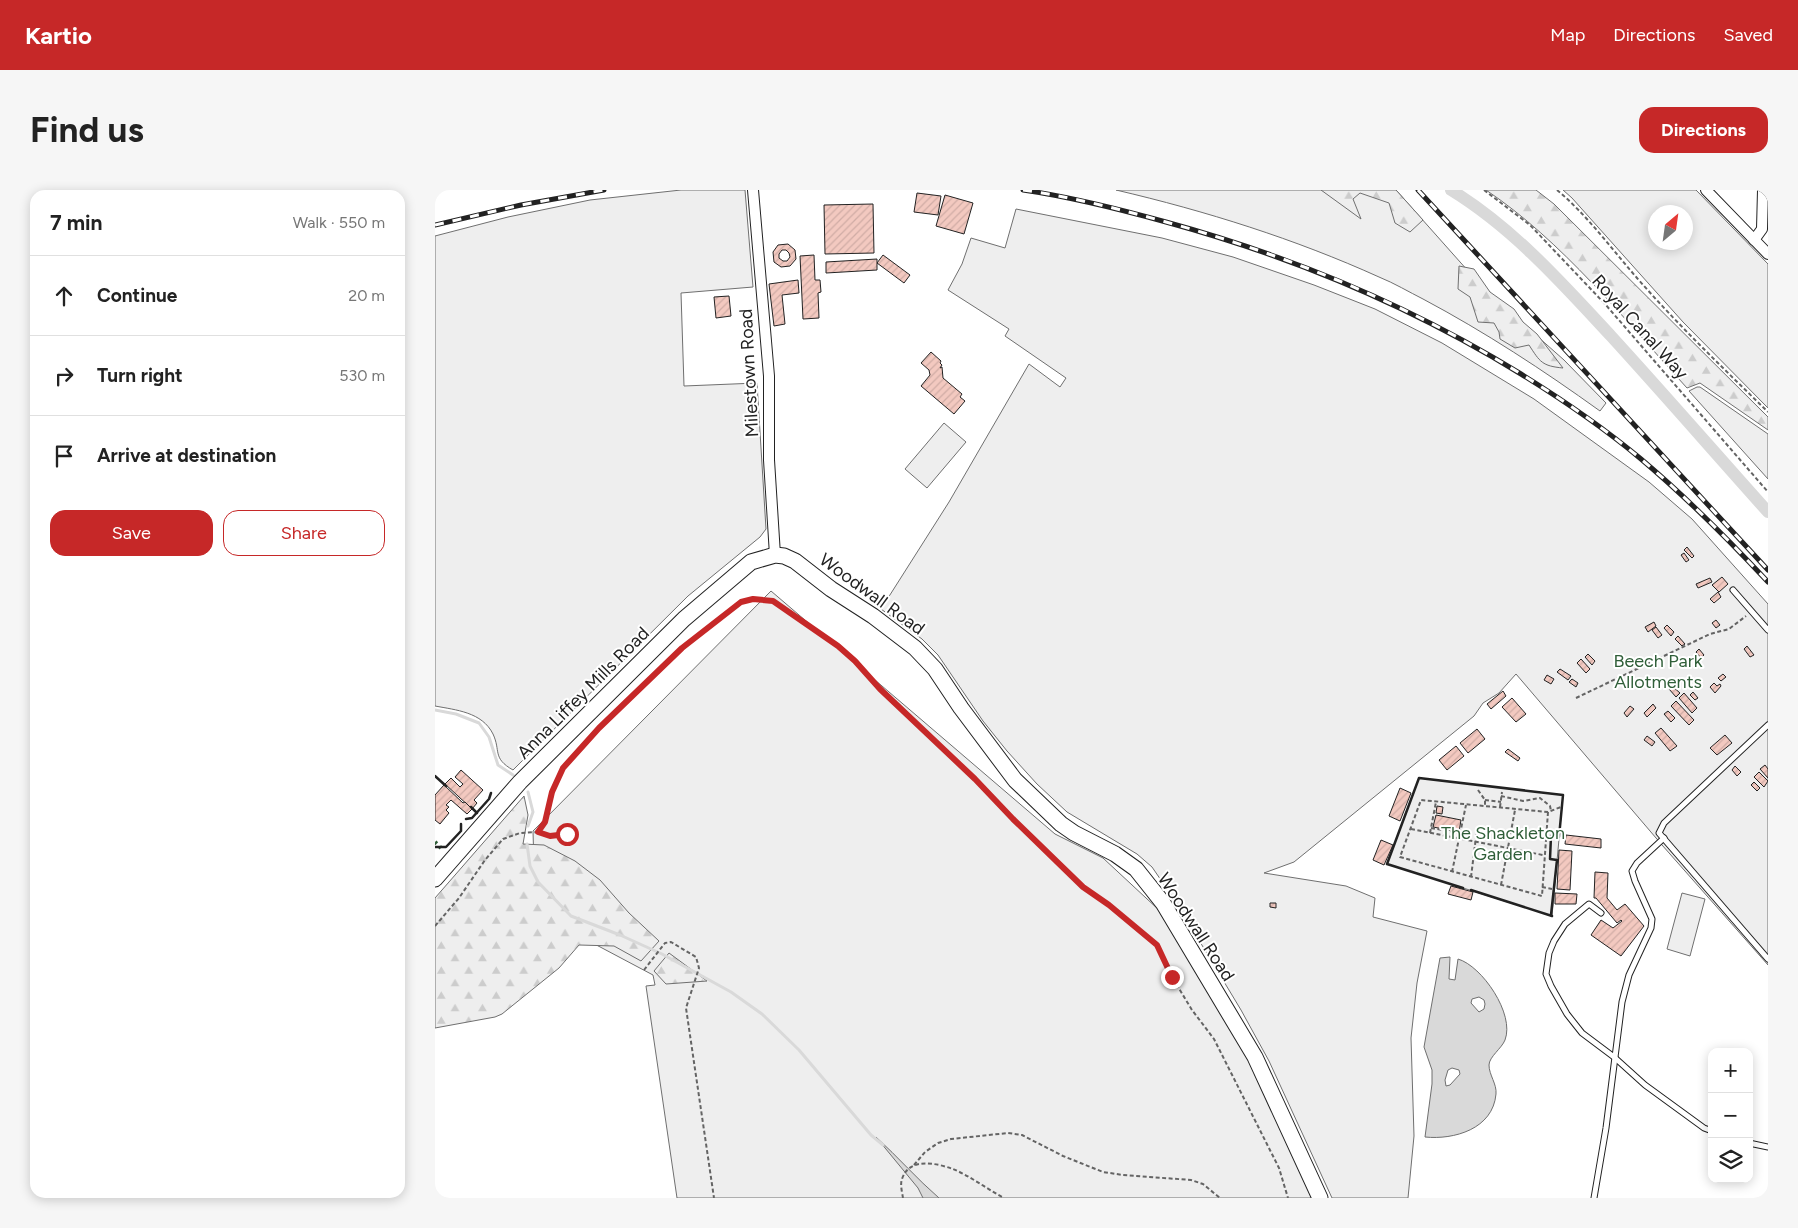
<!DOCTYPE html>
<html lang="en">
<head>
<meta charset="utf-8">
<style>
	body { margin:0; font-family:Figtree,sans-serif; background:#f6f6f6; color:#222 }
	.controls { position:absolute; right:15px; bottom:15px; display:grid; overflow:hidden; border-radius:10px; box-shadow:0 2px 12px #0003 }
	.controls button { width:45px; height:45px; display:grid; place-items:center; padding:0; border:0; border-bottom:1px solid #e0e0e0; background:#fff; color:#222; font:25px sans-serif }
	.compass { position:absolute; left:1213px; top:15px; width:45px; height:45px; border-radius:50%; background:#fff; box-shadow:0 2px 12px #0003; rotate:29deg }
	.stop { position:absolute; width:15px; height:15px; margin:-11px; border:4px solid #c62828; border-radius:50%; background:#fff }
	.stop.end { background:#c62828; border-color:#fff; box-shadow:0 1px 5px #0008 }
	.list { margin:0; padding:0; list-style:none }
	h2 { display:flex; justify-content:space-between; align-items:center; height:65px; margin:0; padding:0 20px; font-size:21px }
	h2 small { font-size:16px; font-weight:400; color:#767676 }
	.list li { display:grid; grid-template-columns:32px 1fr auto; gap:15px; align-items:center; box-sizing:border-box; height:80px; padding:0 20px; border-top:1px solid #e0e0e0 }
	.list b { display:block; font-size:19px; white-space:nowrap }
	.list em { font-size:16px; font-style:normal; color:#767676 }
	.actions { display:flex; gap:10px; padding:15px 20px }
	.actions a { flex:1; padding:11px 0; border:1px solid #c62828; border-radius:15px; text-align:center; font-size:18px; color:#c62828 }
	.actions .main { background:#c62828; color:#fff }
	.icon { flex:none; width:28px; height:28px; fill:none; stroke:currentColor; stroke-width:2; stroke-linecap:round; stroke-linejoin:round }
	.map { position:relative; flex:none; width:1333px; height:1008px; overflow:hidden; border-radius:15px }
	header { display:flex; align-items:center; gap:30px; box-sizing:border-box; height:70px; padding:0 25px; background:#c62828; color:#fff }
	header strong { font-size:24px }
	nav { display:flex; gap:28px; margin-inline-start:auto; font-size:18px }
	.intro { display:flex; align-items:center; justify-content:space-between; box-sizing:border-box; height:120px; padding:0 30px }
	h1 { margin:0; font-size:35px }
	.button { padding:12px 22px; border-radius:15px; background:#c62828; color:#fff; font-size:18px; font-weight:700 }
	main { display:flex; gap:30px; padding:0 30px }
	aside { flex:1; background:#fff; border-radius:15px; box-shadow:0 2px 12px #0003 }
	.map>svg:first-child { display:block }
	.green { fill:#eee; stroke:#6f6f6f; fill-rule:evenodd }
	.forest { fill:url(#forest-firs); stroke:#6f6f6f }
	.water { fill:#d9d9d9; stroke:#6f6f6f; fill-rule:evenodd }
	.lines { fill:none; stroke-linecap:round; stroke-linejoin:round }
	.stream { stroke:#d9d9d9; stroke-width:3 }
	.canal { stroke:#d9d9d9; stroke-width:12 }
	.building { fill:url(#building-hatch); stroke:#222; fill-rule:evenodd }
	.service-casing { stroke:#222; stroke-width:7 }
	.minor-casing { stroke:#222; stroke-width:12 }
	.secondary-casing { stroke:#222; stroke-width:17 }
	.path { stroke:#646464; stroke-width:2; stroke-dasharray:4 2.5; stroke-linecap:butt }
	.service { stroke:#fff; stroke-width:5 }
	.minor { stroke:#fff; stroke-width:10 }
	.secondary { stroke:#fff; stroke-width:15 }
	.rail-casing { stroke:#222; stroke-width:5 }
	.rail { stroke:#fff; stroke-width:3; stroke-dasharray:9; stroke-linecap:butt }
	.hedge { stroke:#2f5e38; stroke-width:4; stroke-dasharray:2.5 4; stroke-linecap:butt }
	.wall { stroke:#222; stroke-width:2.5 }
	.route { stroke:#c62828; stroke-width:6 }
	.labels { text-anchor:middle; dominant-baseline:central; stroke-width:4; stroke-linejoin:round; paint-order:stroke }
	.street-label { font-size:18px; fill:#222; stroke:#fff }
	.park-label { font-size:18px; fill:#2f5e38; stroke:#fff }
</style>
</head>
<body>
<header>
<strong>Kartio</strong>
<nav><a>Map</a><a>Directions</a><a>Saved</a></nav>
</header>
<div class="intro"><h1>Find us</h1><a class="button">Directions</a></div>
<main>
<aside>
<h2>7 min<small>Walk · 550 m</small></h2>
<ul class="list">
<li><svg class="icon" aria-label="ahead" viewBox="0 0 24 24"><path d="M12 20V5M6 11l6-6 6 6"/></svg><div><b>Continue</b></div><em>20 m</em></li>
<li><svg class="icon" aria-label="right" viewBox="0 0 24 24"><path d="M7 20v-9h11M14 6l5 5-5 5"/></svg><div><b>Turn right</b></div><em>530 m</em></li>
<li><svg class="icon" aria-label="arrive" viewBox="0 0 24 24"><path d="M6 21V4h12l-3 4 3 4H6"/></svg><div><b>Arrive at destination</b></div></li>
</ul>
<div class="actions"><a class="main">Save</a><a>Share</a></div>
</aside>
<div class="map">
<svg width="1333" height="1008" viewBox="0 0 1333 1008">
	<defs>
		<pattern id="forest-firs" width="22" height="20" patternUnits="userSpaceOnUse" patternTransform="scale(1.25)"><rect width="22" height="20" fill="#eee"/><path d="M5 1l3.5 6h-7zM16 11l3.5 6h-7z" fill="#ccc"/></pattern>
		<pattern id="building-hatch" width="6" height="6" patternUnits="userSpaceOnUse" patternTransform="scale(1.25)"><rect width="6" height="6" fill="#f3c9c0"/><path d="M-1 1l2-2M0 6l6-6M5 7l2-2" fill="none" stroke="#d0aca5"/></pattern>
	</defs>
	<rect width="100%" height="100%" fill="#fff"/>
	<g class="green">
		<path d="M246,0H310L318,97L246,103L249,196L322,193L331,339L325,347L253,406L78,580C57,568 66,561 58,544C47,522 21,520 0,516V46L73,27L155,10Z"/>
		<path d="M681,0H961L1050,100L1129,170L1171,213L1165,221C1108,180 1050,142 988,109C974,102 959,93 944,87C860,49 771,21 681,0Z"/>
		<path d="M1128,0H1261L1333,74V218L1248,132L1137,8ZM1220,22H1250V52H1220Z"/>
		<polygon points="581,19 727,48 798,67 879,95 940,119 1007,153 1099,209 1214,292 1257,329 1333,414 1333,775 1227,655 1081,484 1064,503 1048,513 1039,526 859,672 829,683 911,696 940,708 938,727 992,741 982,793 976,848 979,946 973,1008 897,1008 834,871 806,820 741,712 717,677 702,664 632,622 602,594 572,561 548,531 503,465 487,449 446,419 514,312 594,174 625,197 631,188 570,146 574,139 513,100 527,74 536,48 570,58"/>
		<polygon points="1262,197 1265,197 1333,244 1333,289 1254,201"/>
		<polygon points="509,233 531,252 492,298 470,279"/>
		<polygon points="336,401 620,644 668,668 725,721 824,888 878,1008 242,1008 211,796 220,795 218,785 152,750 99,677 98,641"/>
		<polygon points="984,588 1128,605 1117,726 952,674"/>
		<polygon points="1247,703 1270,709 1255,766 1232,759"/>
	</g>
	<g class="forest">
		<polygon points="886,0 961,0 988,30 975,42 960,33 954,13 925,3 918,9 926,29"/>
		<path d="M1051,0H1101L1119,14L1333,227V240L1265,193L1252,198C1190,130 1127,51 1051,0Z"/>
		<path d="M1024,76L1039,79L1055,102L1079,119L1088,132L1102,144L1128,178C1107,176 1105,172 1094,155L1080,158L1065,149L1064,142L1059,133L1043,132L1035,107L1023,99Z"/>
		<polygon points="89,606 93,625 88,654 109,655 140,671 165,690 194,723 224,751 206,771 179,756 144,755 124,778 67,824 60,827 0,838 0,708"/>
		<polygon points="234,763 272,791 231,794 219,781"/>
	</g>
	<g class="water">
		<path d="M1015,767L1014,789L1020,790L1023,769C1047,776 1080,824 1070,850C1067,858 1054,867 1054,875C1054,885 1062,894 1061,904C1058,939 1019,950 990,947L997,894V880L989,857L1005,768ZM1044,807L1049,810L1050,814L1049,819L1044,822L1036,813L1037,809ZM1017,878L1024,880L1025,884L1015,895L1011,896L1010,890L1013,880Z"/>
		<path d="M441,947C463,967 482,989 504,1008H488L483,998Z"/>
	</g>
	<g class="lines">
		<g class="stream">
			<polyline points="0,520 21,524 44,533 54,547 63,575 78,585"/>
			<polyline points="93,602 98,622 93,636"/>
			<polyline points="92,654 95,676 103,692 136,726 185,745 227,764 296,802 327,824 364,860 436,945 448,955"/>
		</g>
		<path class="canal" d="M1016,0C1078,38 1127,93 1176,146C1229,204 1281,264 1333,322"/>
	</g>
	<g class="building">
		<polygon points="482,3 506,6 503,25 479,22"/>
		<polygon points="510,5 538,13 529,44 501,36"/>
		<polygon points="438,14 439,63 390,64 389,15"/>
		<path d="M353,54L360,60L361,69L355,76L346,77L339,72L338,62L343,55ZM347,60H351L354,63L355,67L352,71H348L344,68V64Z"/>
		<polygon points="379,65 380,90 385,90 386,102 383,103 384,128 368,129 365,66"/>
		<polygon points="448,65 475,85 469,93 442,73"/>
		<polygon points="442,69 442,80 391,83 391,72"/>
		<polygon points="363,90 364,103 347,105 350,134 339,136 334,94"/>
		<polygon points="294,106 296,126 281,128 279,107"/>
		<polygon points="496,162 506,171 505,173 507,175 505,178 507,177 508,188 527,204 525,207 530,211 519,224 486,196 495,185 494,180 486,173"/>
		<polygon points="1252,357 1259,366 1257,368 1249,360"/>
		<polygon points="1249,363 1254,370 1251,372 1246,365"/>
		<polygon points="1287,387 1293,394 1284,402 1277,395"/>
		<polygon points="1275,388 1277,392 1263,398 1261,394"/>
		<polygon points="1283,402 1286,407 1279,413 1275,409"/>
		<polygon points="1281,430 1285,435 1281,438 1277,433"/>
		<polygon points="1219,432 1221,436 1213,442 1210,437"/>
		<polygon points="1232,435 1239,442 1236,446 1229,438"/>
		<polygon points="1221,437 1227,445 1223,448 1217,440"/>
		<polygon points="1243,446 1250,454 1247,456 1240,449"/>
		<polygon points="1312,456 1319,465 1315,467 1309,459"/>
		<polygon points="1264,459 1269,465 1266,468 1261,462"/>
		<polygon points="1153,464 1160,471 1157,475 1150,467"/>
		<polygon points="1146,469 1155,479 1151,483 1142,473"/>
		<polygon points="1125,479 1136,486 1133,490 1122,482"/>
		<polygon points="1288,484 1291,487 1286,491 1283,488"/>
		<polygon points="1112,485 1119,489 1116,494 1109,490"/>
		<polygon points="1137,489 1143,493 1141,497 1134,492"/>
		<polygon points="1279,493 1282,496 1285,494 1286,496 1280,503 1275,497"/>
		<polygon points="1237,496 1245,503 1241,507 1234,499"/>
		<polygon points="1068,501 1071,506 1056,519 1052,514"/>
		<polygon points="1258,502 1263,508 1260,510 1255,505"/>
		<polygon points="1249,503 1262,518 1257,523 1244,508"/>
		<polygon points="1077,508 1091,524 1081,532 1067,517"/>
		<polygon points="1241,511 1259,530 1254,535 1236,516"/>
		<polygon points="1218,514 1221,518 1212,527 1209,523"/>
		<polygon points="1195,516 1199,519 1192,527 1189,523"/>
		<polygon points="1233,521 1240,528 1236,532 1229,524"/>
		<polygon points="1226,538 1242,556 1235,561 1220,543"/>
		<polygon points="1042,539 1050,549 1033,563 1025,553"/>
		<polygon points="1290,545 1297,553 1282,565 1275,558"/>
		<polygon points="1212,546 1220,552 1217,556 1209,550"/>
		<polygon points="1021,556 1029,566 1012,580 1004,570"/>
		<polygon points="1073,559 1085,568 1083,571 1070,562"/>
		<polygon points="1330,575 1333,579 1333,588 1325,579"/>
		<polygon points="1300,576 1306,582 1302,586 1297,580"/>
		<polygon points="26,580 48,600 39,610 42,613 37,619 10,594 16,588 25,597 28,594 20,587"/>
		<polygon points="1324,582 1333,591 1329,597 1319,587"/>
		<polygon points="1319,592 1325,598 1322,601 1316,595"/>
		<polygon points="9,595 28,613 30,612 37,619 32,624 16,610 11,615 14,617 11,620 14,623 5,634 0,630 0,605"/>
		<polygon points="965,598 976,603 965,631 954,626"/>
		<polygon points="1002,616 1008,617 1007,624 1001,623"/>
		<polygon points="1001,625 1026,630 1024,642 998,637"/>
		<polygon points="1131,645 1166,649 1166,658 1130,654"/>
		<polygon points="946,650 958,655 949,675 938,670"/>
		<polygon points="1124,660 1137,661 1135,700 1122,699"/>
		<polygon points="1160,682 1173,683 1172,708 1182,720 1190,714 1209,736 1186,766 1156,745 1166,730 1178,738 1187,731 1186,730 1182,733 1161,708 1159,708"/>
		<polygon points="1016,696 1038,702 1036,710 1013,704"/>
		<polygon points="1120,703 1142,704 1141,714 1120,714"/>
		<polygon points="835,713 841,713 841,718 835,717"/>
	</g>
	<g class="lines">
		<g class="service-casing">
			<g id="service">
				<polyline points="1298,400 1333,440"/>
				<polyline points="1333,535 1229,633 1224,643 1333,769"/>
				<polyline points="1166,723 1154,714 1130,734 1119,751 1114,763 1111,784 1116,796 1132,824 1147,843 1179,867 1210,895 1269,938 1277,941"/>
				<polyline points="1314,953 1333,957"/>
				<polyline points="1159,1008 1171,938 1187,812 1194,785 1216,738 1217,729 1200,691 1197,681 1202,673 1229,648"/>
			</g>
		</g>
		<g class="minor-casing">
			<g id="minor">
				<polyline points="318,0 334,186 334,270 340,365"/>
				<polyline points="1271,0 1333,64"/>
				<polyline points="1319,50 1327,39 1328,0"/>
			</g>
		</g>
		<g class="secondary-casing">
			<polyline id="secondary" points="0,689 85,592 249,429 316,372 340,365 349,366 360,371 396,399 438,426 480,458 500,479 526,518 580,590 626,634 639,643 680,664 701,679 728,713 820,867 885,1008"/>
		</g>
		<g class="path">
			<polyline points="1049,0 1095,35 1170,114 1333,302"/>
			<path d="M1122,0C1152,25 1176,58 1202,88C1243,135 1288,178 1333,222"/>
			<polyline points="1141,508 1275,444 1294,439 1311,426"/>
			<polyline points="1043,600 1050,610 1050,616"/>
			<polyline points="1066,606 1088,611 1105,608 1115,616 1116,621"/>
			<polyline points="1050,610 1066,612"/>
			<polyline points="1065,617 1067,602"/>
			<polyline points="1113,622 1107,706 965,667 986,610 1113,622 1126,617"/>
			<polyline points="996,638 1026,643"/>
			<polyline points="976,639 1108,665"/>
			<polyline points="103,642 115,645 132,644"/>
			<polyline points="995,643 1001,612"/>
			<polyline points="1017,682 1031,615"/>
			<polyline points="1036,687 1042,639"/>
			<polyline points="1066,695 1080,620"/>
			<polyline points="1107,697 1117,699"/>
			<path d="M0,736L24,708L50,670L68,649L85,643L103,642C119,626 114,595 130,576C181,514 243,461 306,412L318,409L338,411L356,422L403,456L540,589L577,629L648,697L674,715L722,755L737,787L757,820L779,849L844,978L853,1008"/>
			<polyline points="209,780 230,753 236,752 261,767 264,778 251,818 279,1008"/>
			<polyline points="479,975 490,962 503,953 516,949 573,943 587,945 628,966 668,982 688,985 756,990 768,994 785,1008"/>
			<path d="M468,1008C467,1002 465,994 467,989C474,967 501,973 518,979C535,986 552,999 569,1008"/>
		</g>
		<use href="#service" class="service"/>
		<use href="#minor" class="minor"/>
		<use href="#secondary" class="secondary"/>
		<g class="rail-casing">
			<g id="rail">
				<path d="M588,0C637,7 684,19 731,32C859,67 974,115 1086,184C1128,210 1169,238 1206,269C1251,307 1292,348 1333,392"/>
				<polyline points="983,0 1333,380"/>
				<polyline points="0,35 86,15 169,0"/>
			</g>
		</g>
		<use href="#rail" class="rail"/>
		<polyline class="hedge" points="0,652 6,658"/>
		<g class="wall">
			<polyline points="0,586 11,596"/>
			<polyline points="36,617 42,623"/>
			<polyline points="31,629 37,628 54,609 56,603"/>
			<polyline points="0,657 11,657 26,641 26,634"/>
			<polyline points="1028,698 952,674 984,588 1128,605 1124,647 1116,646 1115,669 1122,670 1116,725"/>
			<polyline points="1036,700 1117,726"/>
		</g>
	</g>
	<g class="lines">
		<polyline class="route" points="132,644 115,646 103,642 110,632 117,602 128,578 164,538 247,458 306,412 318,409 338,411 403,456 420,471 445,499 540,589 578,629 648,697 674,715 722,755 737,787"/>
	</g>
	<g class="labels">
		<g class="street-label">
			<text transform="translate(1205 137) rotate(48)">Royal Canal Way</text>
			<text transform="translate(314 183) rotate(-93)">Milestown Road</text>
			<text transform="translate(437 404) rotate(36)">Woodwall Road</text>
			<text transform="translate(148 503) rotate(-45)">Anna Liffey Mills Road</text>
			<text transform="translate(761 737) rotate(57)">Woodwall Road</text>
		</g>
		<g class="park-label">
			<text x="1223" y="471">Beech Park<tspan x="1223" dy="21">Allotments</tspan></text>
			<text x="1068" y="643">The Shackleton<tspan x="1068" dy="21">Garden</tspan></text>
		</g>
	</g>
</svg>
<div class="controls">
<button>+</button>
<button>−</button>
<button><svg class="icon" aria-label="layers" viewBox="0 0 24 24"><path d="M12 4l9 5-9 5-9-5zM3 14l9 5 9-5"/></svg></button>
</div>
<svg class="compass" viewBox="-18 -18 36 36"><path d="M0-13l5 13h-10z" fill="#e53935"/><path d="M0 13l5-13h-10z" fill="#767676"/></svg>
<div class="stop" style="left:132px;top:644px"></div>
<div class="stop end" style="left:737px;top:787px"></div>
</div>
</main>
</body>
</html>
